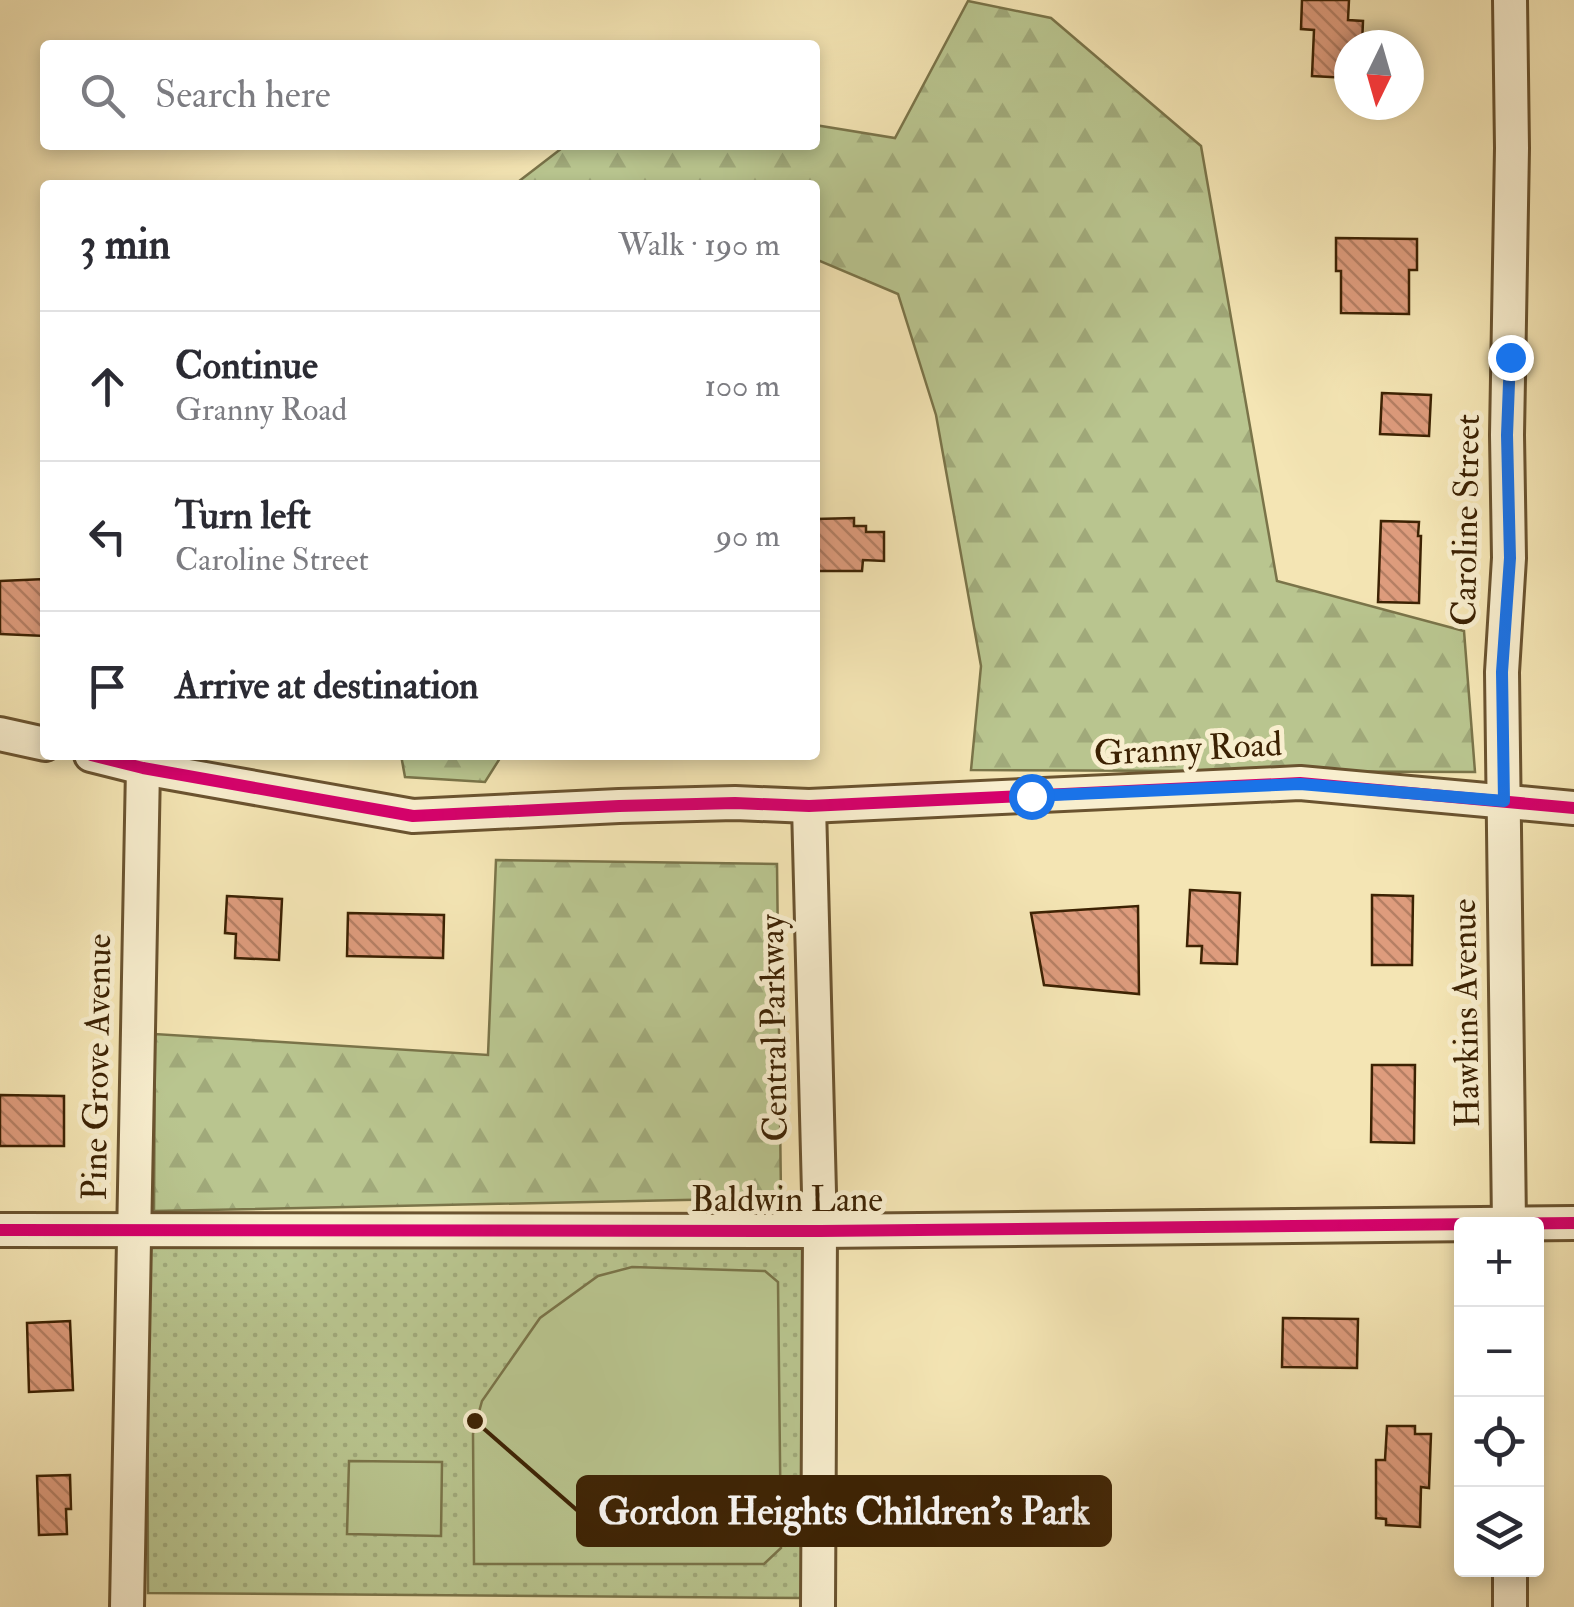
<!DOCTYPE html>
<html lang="en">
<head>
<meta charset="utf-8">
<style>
	body { margin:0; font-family:"IM FELL Double Pica",serif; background:#f2f2f3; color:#2b2b33 }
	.controls { position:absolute; right:30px; bottom:30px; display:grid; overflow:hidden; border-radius:10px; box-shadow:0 5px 15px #0003 }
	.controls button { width:90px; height:90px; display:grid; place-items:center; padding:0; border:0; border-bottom:2px solid #e1e1e2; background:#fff; color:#2b2b33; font:50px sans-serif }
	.compass { position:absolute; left:1334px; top:30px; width:90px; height:90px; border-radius:50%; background:#fff; box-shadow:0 5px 15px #0003; rotate:185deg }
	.stop { position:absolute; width:30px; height:30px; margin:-22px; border:8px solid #1a73e8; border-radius:50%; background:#fff }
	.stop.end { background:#1a73e8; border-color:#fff; box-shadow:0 2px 10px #0008 }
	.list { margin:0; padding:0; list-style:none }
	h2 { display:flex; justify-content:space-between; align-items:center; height:130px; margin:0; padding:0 40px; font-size:42px }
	h2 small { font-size:32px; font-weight:400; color:#7c7c81 }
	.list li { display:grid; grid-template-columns:65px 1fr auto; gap:30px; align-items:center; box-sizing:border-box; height:150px; padding:0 40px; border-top:2px solid #e1e1e2 }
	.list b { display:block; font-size:38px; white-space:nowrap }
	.list p { margin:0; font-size:32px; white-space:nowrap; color:#7c7c81 }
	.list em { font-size:32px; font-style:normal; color:#7c7c81 }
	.icon { flex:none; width:55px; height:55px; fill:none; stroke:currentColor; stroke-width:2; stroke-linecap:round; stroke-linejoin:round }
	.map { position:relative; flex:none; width:1574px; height:1607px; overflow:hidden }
	.search { position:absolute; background:#fff; box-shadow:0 5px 15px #0003; left:40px; top:40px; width:780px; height:110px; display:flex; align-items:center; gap:25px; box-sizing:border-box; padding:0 35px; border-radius:10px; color:#7c7c81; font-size:38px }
	.panel { position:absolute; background:#fff; box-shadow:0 5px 15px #0003; left:40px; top:180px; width:780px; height:580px; border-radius:10px }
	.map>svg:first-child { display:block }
	.grass { fill:url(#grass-dots); stroke:#7a7449; stroke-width:2.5 }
	.forest { fill:url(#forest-firs); stroke:#7a7449; stroke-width:2.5 }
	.garden { fill:#b9c58f; stroke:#7a7449; stroke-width:2.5 }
	.building { fill:url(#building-back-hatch); stroke:#3c2203; stroke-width:2.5 }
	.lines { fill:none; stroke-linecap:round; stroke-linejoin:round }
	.minor-casing { stroke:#6a532f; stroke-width:38 }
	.minor { stroke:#f8eece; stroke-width:32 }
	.cycleway-casing { stroke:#f8eece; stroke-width:19 }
	.cycleway { stroke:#d6006c; stroke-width:12 }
	.route { stroke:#1a73e8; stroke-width:12 }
	.labels { text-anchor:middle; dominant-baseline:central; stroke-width:10; stroke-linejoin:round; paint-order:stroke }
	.street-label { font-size:35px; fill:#3c2203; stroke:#f8eece }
	.leader { fill:none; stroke:#3c2203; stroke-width:4 }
	.callout-dot { fill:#3c2203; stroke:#f8eece; stroke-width:4 }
	.callout { fill:#3c2203; stroke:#3c2203; stroke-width:4 }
	.callout-label { font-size:38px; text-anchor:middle; font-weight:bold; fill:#fff }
</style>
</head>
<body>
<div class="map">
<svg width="1574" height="1607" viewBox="0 0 1574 1607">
	<defs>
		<pattern id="grass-dots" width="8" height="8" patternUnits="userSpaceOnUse" patternTransform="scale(2.5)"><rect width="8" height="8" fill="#b9c58f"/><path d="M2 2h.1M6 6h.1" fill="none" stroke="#a0a97a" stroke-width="1.8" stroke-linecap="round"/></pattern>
		<pattern id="forest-firs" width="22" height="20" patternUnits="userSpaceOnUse" patternTransform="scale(2.5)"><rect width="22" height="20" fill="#b9c58f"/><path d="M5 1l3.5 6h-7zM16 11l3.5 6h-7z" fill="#a0a97a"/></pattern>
		<pattern id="building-back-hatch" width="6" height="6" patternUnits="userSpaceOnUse" patternTransform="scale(2.5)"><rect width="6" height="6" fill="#de9c7d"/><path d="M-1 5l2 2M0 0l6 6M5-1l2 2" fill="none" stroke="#b57f64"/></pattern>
	</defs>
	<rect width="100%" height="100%" fill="#f4e5b4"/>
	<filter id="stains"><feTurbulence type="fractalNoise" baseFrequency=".002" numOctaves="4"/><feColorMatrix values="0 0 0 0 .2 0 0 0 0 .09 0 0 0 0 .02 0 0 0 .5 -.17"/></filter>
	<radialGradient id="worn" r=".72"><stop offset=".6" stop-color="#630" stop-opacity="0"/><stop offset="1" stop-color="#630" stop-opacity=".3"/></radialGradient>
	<polygon class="grass" points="147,1246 803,1248 803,1598 148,1593"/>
	<g class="forest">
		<polygon points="968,1 1051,18 1201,146 1277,581 1464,631 1475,772 971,770 981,666 936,415 898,294 815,259 815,185 514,185 566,145 815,145 815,125 895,138"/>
		<polygon points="401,755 502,755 485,782 405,777"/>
		<polygon points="496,860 777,864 781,1198 154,1211 155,1034 488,1055"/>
	</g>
	<g class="garden">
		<polygon points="632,1267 765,1271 778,1282 781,1548 764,1564 474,1564 473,1434 482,1401 540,1318 598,1276"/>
		<polygon points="349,1461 442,1462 441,1536 347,1534"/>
	</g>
	<g class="building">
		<polygon points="1302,0 1349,0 1348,20 1363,21 1362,45 1349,45 1349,78 1312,76 1314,30 1301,29"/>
		<polygon points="1336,238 1417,239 1417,270 1409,270 1409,314 1341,313 1341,271 1336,271"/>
		<polygon points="1382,393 1431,395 1429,436 1380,434"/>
		<polygon points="854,518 854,526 866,526 866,532 884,532 884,561 863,560 862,571 816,571 816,519"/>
		<polygon points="1381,521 1419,522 1418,536 1421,536 1419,603 1378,602"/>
		<polygon points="45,579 45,636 0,634 0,581"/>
		<polygon points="1190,890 1240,893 1237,964 1201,963 1202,946 1187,946"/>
		<polygon points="1372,895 1413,896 1412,965 1372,965"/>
		<polygon points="227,896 282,899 279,960 235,958 236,934 225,933"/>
		<polygon points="1138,906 1139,994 1044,985 1031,913"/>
		<polygon points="348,913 444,915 443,958 347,956"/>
		<polygon points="1372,1065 1415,1065 1414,1143 1371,1142"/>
		<polygon points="0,1095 64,1096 64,1146 0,1146"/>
		<polygon points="1283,1318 1358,1319 1357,1368 1282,1367"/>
		<polygon points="70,1321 73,1390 29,1392 27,1323"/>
		<polygon points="1387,1426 1415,1426 1415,1434 1431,1434 1429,1488 1421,1487 1420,1527 1386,1525 1386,1519 1376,1518 1376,1460 1385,1460"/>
		<polygon points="70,1475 71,1509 66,1509 67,1534 39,1535 37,1476"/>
	</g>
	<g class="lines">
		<g class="minor-casing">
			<g id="minor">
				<polyline points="0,734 45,744"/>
				<polyline points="91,755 143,768 413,816 619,806 735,803 809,806 1300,783 1574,808"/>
				<polyline points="809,806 820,1231 818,1607"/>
				<polyline points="1509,1224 1502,672 1509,558 1507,435 1512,148 1510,0"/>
				<polyline points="0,1230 820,1231 1574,1223"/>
				<polyline points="1510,1570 1510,1607"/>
				<polyline points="127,1607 143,768"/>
			</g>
		</g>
		<use href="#minor" class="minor"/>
		<g class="cycleway-casing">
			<g id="cycleway">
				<polyline points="91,755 143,768 413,816 619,806 735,803 809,806 1300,783 1574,808"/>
				<polyline points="0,1230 820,1231 1574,1223"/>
			</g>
		</g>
		<use href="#cycleway" class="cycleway"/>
	</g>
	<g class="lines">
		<polyline class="route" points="1031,796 1300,784 1504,801 1502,672 1510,558 1507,435 1510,357"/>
	</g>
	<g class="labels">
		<g class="street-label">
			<text transform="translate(1466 520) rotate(-89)">Caroline Street</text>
			<text transform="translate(1188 749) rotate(-3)">Granny Road</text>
			<text transform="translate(1466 1013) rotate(-91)">Hawkins Avenue</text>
			<text transform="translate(774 1028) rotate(-91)">Central Parkway</text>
			<text transform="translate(97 1067) rotate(-89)">Pine Grove Avenue</text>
			<text x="787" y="1200">Baldwin Lane</text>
		</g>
	</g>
	<path class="leader" d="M475 1421L578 1511"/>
	<circle class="callout-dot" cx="475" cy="1421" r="10"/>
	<rect class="callout" x="578" y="1477" width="532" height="68" rx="10"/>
	<g class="callout-label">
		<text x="844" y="1524">Gordon Heights Children's Park</text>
	</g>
	<rect width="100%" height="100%" filter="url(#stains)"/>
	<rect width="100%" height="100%" fill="url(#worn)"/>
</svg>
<div class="controls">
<button>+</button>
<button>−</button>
<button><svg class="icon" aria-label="locate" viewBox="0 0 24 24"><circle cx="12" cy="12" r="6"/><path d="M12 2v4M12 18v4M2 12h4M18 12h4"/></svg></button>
<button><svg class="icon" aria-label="layers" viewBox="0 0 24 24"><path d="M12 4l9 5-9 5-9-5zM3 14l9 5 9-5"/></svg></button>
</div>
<svg class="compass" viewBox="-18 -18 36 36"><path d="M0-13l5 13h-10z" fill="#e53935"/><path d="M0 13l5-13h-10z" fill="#7c7c81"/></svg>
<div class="stop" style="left:1031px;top:796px"></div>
<div class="stop end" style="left:1510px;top:357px"></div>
<div class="search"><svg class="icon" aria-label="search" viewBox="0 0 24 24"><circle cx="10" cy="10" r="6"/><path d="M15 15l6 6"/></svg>Search here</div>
<section class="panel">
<h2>3 min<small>Walk · 190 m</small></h2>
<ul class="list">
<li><svg class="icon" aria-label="ahead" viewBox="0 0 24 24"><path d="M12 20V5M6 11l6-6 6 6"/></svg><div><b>Continue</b><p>Granny Road</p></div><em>100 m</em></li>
<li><svg class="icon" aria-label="left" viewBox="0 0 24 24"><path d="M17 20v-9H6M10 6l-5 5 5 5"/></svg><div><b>Turn left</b><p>Caroline Street</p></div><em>90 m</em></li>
<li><svg class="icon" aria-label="arrive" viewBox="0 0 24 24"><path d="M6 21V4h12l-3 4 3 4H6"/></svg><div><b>Arrive at destination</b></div></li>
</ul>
</section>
</div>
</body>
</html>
